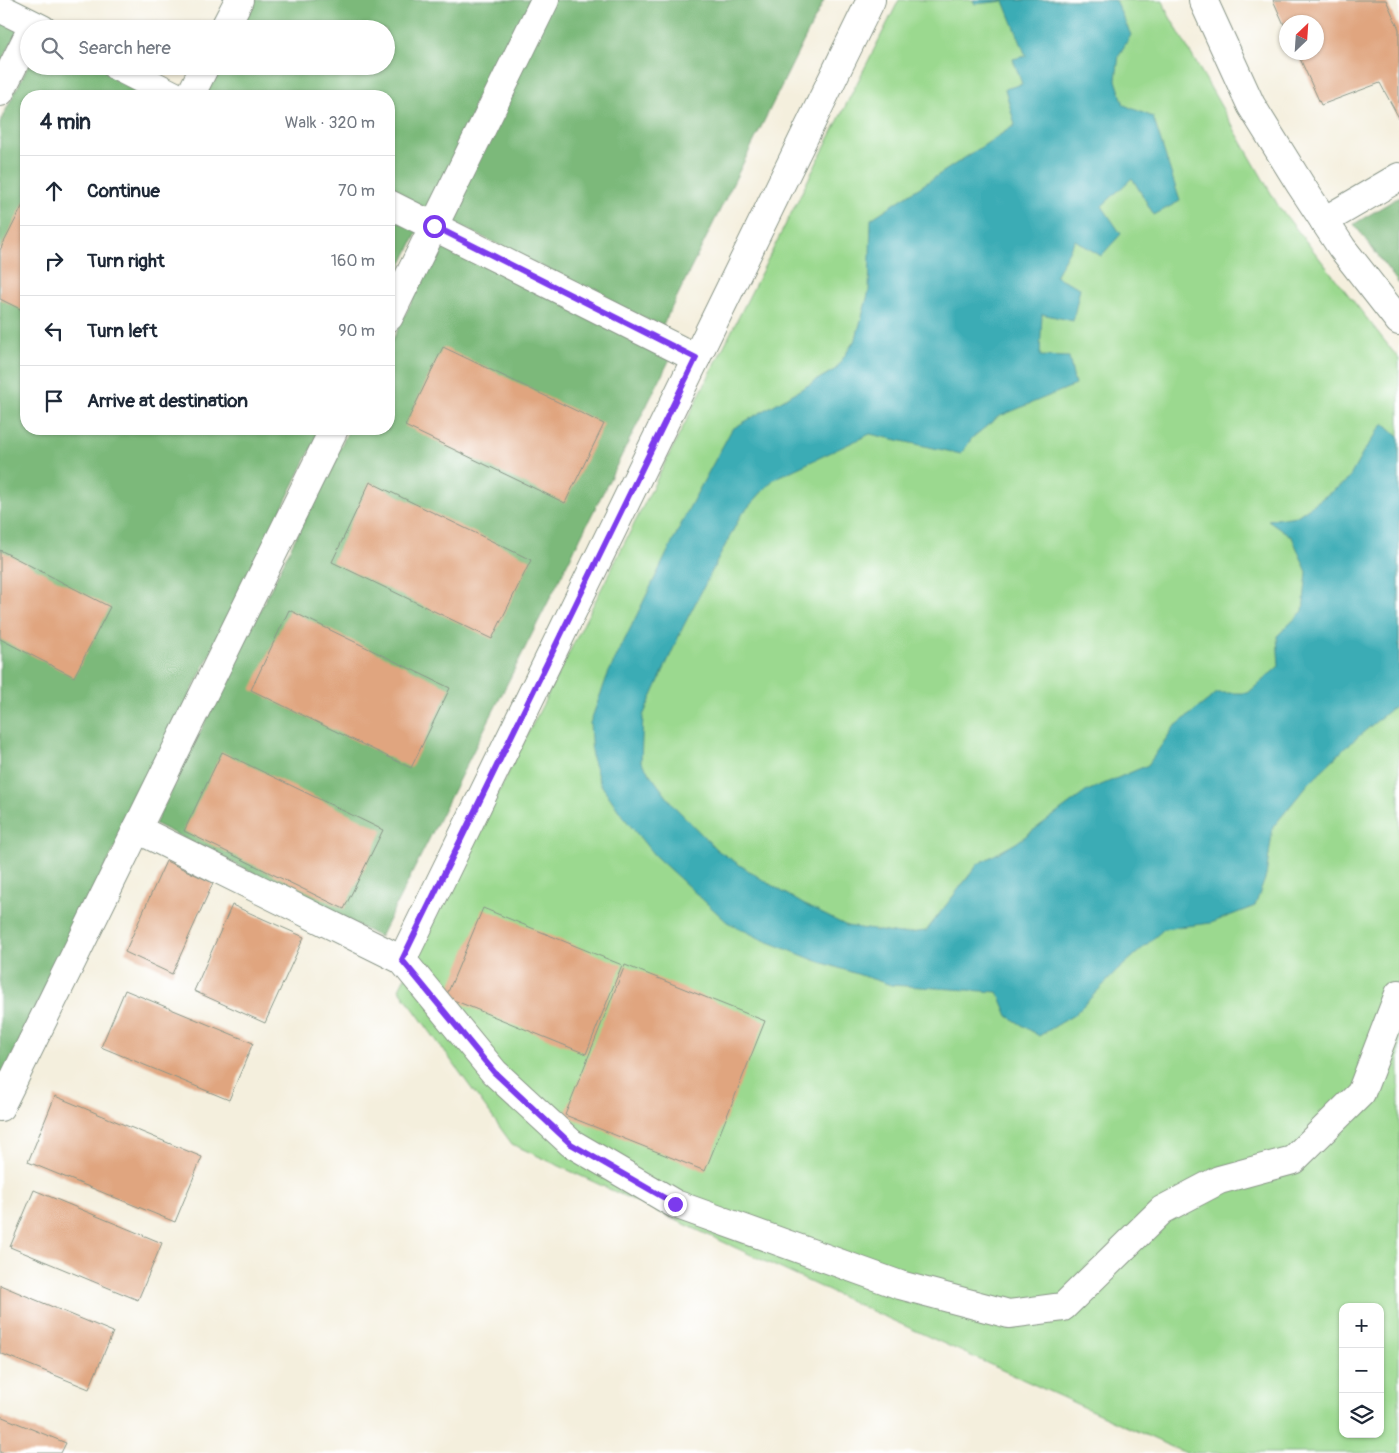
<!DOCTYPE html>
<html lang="en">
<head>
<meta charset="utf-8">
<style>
	body { margin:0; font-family:Pangolin,sans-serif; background:#f2f2f3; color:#1f2937 }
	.controls { position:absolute; right:15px; bottom:15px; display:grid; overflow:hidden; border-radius:10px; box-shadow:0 1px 4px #0004 }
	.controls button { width:45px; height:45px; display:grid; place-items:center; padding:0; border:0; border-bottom:1px solid #e0e1e3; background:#fff; color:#1f2937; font:25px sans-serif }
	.compass { position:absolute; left:1279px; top:15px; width:45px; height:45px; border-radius:50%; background:#fff; box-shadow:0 1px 4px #0004; rotate:25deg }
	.stop { position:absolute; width:15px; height:15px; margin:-11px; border:4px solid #7c3aed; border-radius:50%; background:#fff }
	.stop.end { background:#7c3aed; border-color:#fff; box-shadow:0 1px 5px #0008 }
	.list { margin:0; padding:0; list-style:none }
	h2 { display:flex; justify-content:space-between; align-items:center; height:65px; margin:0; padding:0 20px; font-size:21px }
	h2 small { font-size:16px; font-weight:400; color:#747a83 }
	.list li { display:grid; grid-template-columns:32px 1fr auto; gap:15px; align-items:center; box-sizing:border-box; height:70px; padding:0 20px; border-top:1px solid #e0e1e3 }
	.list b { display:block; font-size:19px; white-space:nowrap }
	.list em { font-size:16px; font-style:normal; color:#747a83 }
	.icon { flex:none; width:28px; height:28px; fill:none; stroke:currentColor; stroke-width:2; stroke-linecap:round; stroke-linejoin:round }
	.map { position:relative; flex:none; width:1399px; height:1453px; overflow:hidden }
	.search { position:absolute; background:#fff; box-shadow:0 1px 4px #0004; left:20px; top:20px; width:375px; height:55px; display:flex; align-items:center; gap:12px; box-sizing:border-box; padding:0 18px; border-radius:28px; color:#747a83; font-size:19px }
	.panel { position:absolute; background:#fff; box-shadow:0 1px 4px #0004; left:20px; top:90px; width:375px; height:345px; border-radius:20px }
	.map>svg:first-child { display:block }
	.green { fill:#9bd98f; stroke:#5d8b62; fill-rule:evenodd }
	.forest { fill:#7cb97a; stroke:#4e7b57 }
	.water { fill:#3bacb5; stroke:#2d7474 }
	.building { fill:#e0a57f }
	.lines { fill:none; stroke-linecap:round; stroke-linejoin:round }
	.minor-casing { stroke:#8a9688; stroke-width:30 }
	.minor { stroke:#fff; stroke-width:28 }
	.route { stroke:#7c3aed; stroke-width:6 }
</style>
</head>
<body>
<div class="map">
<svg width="1399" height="1453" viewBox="0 0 1399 1453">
	<rect width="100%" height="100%" fill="#fff"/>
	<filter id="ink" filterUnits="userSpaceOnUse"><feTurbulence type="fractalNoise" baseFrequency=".02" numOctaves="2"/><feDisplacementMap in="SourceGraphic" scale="10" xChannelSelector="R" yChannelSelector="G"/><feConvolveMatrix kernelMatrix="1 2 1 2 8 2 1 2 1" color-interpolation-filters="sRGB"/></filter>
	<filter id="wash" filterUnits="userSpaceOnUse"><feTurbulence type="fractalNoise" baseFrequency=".0096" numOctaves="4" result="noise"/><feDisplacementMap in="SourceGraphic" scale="20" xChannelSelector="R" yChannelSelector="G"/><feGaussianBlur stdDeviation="1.12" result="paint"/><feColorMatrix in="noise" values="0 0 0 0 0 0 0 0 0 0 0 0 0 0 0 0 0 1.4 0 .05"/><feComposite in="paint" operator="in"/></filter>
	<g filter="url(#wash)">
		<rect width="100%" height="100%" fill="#f4efdd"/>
		<path class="green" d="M899,0H1163L1167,12L1279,207L1399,359V1453H1185L872,1311L512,1144L399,989ZM1343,1307H1380V1434H1343Z"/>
		<g class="forest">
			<polygon points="252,0 824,0 662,327 389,190 389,96 202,96 217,66 386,66 386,29 237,29"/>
			<polygon points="0,19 19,28 0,65"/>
			<polygon points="29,64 29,66 101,66 159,96 26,96 26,429 321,429 0,1081 0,122"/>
			<polygon points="1399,197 1399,284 1354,224"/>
			<polygon points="389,214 419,229 389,290"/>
			<polygon points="441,242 671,357 380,937 155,824 349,429 389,429 389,347"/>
		</g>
		<polygon class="water" points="973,0 1115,0 1131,35 1119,55 1116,80 1124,105 1153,117 1180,201 1154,215 1132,178 1102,206 1121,234 1101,256 1075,240 1055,276 1080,288 1073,321 1042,314 1040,356 1069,357 1075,385 998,417 972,438 961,454 870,434 774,479 741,515 683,627 643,716 641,762 673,805 717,850 763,880 803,904 847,926 900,934 926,931 978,864 1016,843 1087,791 1148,765 1174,727 1217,693 1248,693 1279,666 1277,636 1303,611 1307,572 1292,537 1268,520 1297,516 1348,480 1364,451 1384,423 1399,437 1399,702 1346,747 1309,783 1273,827 1266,876 1255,906 1211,923 1164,929 1117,971 1074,1015 1039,1036 1008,1016 998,992 891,985 814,960 761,939 727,922 654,855 621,814 600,783 592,758 590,723 608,674 689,508 732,429 836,369 856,338 869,291 871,219 1015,125 1005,89 1022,84 1013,59 1026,56 1004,1 975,4"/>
		<g id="blocks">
			<g class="building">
				<polygon points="1273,0 1386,0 1399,29 1399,118 1380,83 1321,105 1297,52 1316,52 1316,22 1286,22 1286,29"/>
				<polygon points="26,199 26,312 0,299 0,250"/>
				<polygon points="443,347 604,424 565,503 405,426"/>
				<polygon points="370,482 531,560 492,639 332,562"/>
				<polygon points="0,550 110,607 74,677 0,639"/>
				<polygon points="289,610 450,688 411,768 251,690"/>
				<polygon points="222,752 383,830 344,909 184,831"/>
				<polygon points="166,861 213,883 172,974 125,952"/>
				<polygon points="232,905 304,937 265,1023 194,991"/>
				<polygon points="483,908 622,965 586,1054 446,997"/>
				<polygon points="625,965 765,1021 705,1171 565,1115"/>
				<polygon points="125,990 253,1043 229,1100 101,1047"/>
				<polygon points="55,1096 202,1157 175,1222 28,1162"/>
				<polygon points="34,1190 162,1243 138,1300 10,1247"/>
				<polygon points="0,1285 113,1332 89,1389 0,1353"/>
				<polygon points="0,1416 66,1443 61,1453 0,1453"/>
			</g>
		</g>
	</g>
	<g filter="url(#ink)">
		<use href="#blocks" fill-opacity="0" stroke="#8a9688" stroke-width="1"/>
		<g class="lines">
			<g class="minor-casing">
				<g id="minor">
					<polyline points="1203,0 1251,105 1300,184 1342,248 1399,321"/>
					<polyline points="0,8 42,29"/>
					<polyline points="224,29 239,0"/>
					<polyline points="116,66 175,96"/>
					<polyline points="0,92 29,34"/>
					<polyline points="190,96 205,66"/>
					<polyline points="389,204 696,358"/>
					<polyline points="1324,221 1399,177"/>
					<polyline points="389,317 545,0"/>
					<polyline points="137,829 402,960 494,1072 571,1143 675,1204 900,1285 1009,1314 1063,1307 1162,1210 1219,1180 1293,1160 1361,1093 1399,994"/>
					<polyline points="402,960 871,0"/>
					<polyline points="0,1107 334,429"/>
				</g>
			</g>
			<use href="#minor" class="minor"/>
		</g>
	</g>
	<g class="lines" filter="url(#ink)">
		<polyline class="route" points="434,226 696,358 402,960 494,1072 571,1144 675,1204"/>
	</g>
</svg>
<div class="controls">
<button>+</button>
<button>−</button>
<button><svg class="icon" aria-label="layers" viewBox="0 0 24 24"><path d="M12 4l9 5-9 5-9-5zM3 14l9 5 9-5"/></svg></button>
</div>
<svg class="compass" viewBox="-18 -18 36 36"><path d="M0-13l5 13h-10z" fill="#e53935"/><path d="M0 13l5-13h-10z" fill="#747a83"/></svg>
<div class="stop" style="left:434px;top:226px"></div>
<div class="stop end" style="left:675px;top:1204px"></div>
<div class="search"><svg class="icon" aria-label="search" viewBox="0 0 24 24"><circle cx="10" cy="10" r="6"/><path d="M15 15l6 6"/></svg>Search here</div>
<section class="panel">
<h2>4 min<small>Walk · 320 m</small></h2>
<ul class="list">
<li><svg class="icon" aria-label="ahead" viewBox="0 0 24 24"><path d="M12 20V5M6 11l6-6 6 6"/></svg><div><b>Continue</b></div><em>70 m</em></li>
<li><svg class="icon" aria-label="right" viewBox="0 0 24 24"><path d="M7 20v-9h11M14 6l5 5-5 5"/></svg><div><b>Turn right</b></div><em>160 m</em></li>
<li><svg class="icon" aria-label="left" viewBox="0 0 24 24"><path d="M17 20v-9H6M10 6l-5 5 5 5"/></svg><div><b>Turn left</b></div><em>90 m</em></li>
<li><svg class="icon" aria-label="arrive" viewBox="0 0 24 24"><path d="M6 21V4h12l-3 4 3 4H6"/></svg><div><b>Arrive at destination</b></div></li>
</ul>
</section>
</div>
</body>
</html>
